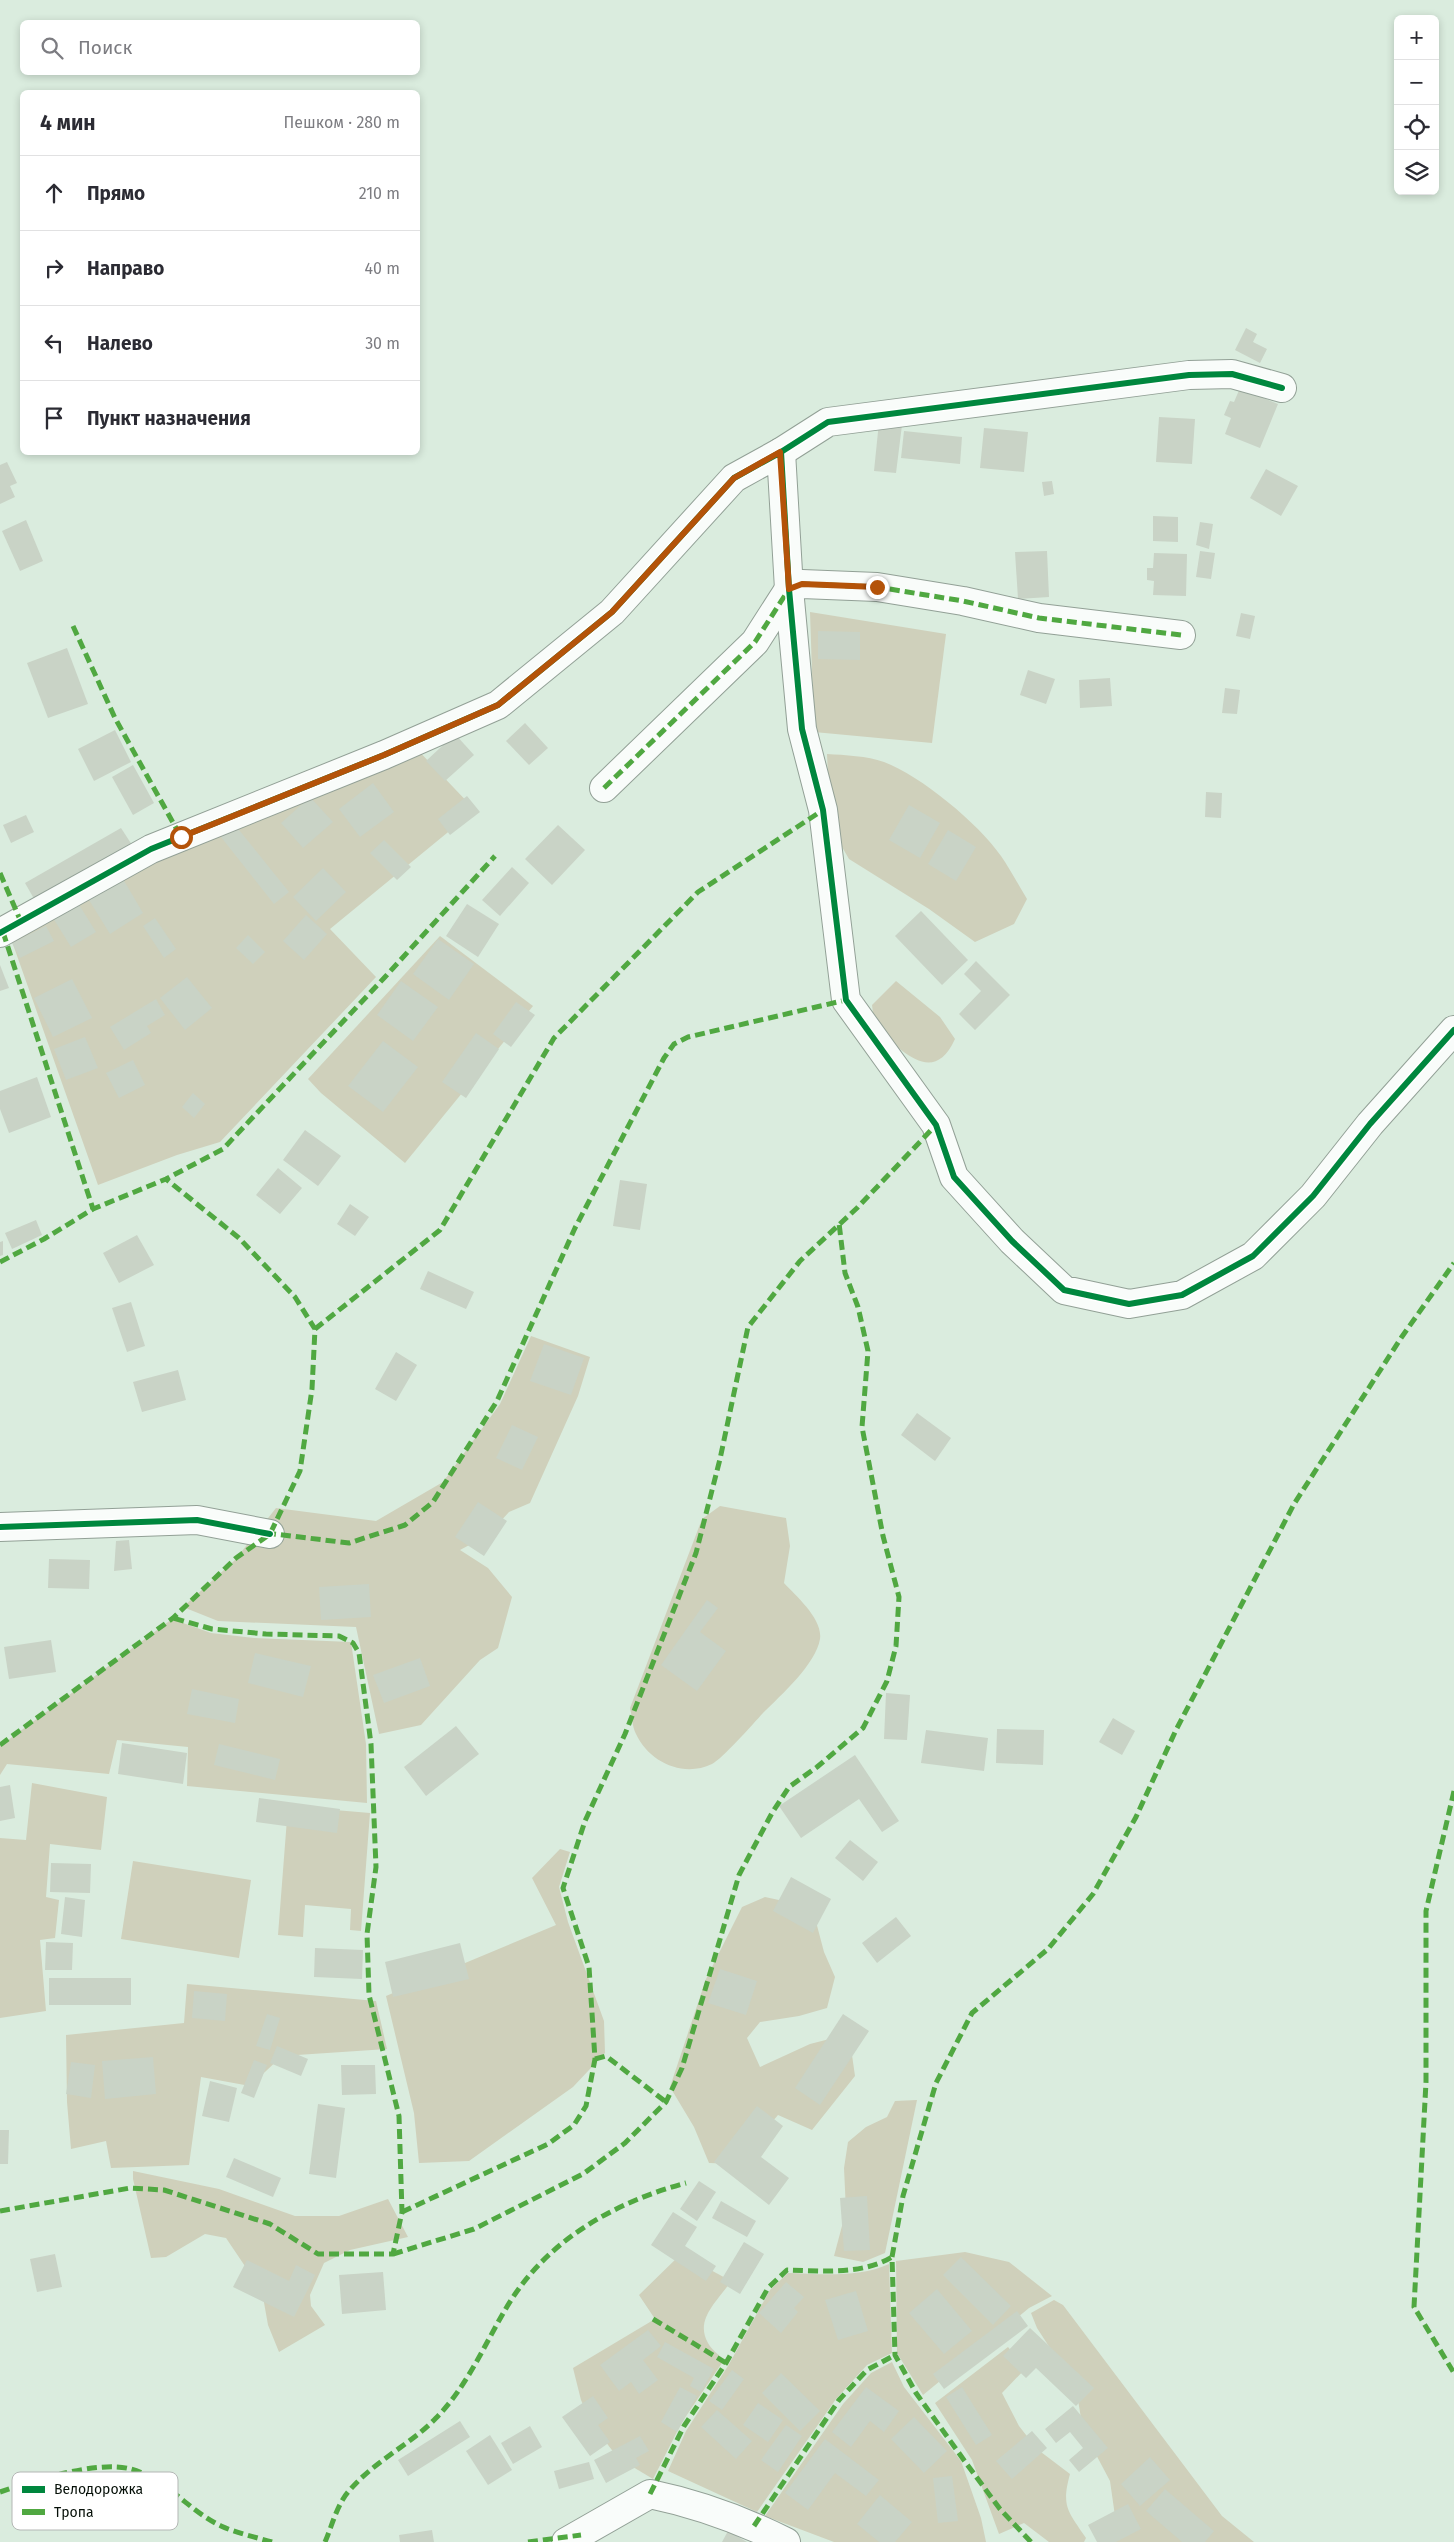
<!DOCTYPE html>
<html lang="ru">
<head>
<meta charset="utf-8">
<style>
	body { margin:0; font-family:"Fira Sans",sans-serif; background:#f7f7f7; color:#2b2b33 }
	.controls { position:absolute; right:15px; top:15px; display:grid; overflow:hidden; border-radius:8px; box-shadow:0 2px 8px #0003 }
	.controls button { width:45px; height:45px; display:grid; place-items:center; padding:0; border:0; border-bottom:1px solid #e1e1e2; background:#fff; color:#2b2b33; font:25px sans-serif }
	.stop { position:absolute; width:15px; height:15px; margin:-11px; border:4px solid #b45309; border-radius:50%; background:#fff }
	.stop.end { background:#b45309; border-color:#fff; box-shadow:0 1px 5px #0008 }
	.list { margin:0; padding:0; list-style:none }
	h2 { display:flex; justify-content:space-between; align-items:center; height:65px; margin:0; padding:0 20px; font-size:21px }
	h2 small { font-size:16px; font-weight:400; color:#7c7c81 }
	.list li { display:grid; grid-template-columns:32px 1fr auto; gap:15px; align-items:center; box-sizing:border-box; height:75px; padding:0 20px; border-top:1px solid #e1e1e2 }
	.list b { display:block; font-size:19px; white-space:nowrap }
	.list em { font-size:16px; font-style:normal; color:#7c7c81 }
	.icon { flex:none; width:28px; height:28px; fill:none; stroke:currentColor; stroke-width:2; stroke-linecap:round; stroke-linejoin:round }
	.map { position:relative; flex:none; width:1454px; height:2542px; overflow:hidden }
	.search { position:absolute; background:#fff; box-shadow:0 2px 8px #0003; left:20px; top:20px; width:400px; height:55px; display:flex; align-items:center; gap:12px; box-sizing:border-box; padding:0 18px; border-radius:8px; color:#7c7c81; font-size:19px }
	.panel { position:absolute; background:#fff; box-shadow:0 2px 8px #0003; left:20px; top:90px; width:400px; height:365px; border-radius:8px }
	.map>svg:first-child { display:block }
	.green { fill:#cfd0bb }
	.building { fill:#c9d3c6 }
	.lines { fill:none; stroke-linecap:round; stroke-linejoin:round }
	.minor-casing { stroke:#92a096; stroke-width:30 }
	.tertiary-casing { stroke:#92a096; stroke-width:30 }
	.minor { stroke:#f9fcfa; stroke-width:28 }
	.tertiary { stroke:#f9fcfa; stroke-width:28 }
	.quiet { stroke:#50a841; stroke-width:5; stroke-dasharray:10 5; stroke-linecap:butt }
	.cycleway-casing { stroke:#fff; stroke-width:9 }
	.cycleway { stroke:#00873e; stroke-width:6 }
	.route { stroke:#b45309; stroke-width:6 }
	.key { fill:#fff; stroke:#b4b7b5; stroke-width:1 }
	.key-label { font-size:14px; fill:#061008 }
</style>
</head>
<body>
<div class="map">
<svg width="1454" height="2542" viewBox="0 0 1454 2542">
	<rect width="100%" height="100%" fill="#daecde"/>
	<g class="green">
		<polygon points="810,612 946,634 932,743 814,732"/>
		<polygon points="413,745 475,810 330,929 376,977 220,1142 177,1155 98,1185 9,933 175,845"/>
		<path d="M827,754C845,755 867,756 884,762C921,776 978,823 1001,856C1010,869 1018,884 1027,899L1014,924L975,942L929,909L849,859L838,840L829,801Z"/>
		<polygon points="440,936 533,1006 405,1163 321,1093 308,1079"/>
		<path d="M896,981L940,1017L955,1039C933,1087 902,1050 875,1028L872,1005Z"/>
		<polygon points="531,1336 590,1357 578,1396 530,1503 509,1512 488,1535 460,1550 488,1568 512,1597 498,1648 480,1660 421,1725 379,1734 356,1627 218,1621 183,1607 235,1560 276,1508 376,1521 443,1482 500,1404"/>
		<path d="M720,1506L786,1518L790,1546L784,1583C796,1596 823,1619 820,1639C816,1664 781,1695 763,1713C753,1724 722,1759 712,1764C683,1778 649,1762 636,1734C632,1726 632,1716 630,1708L702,1519Z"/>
		<polygon points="172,1619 211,1633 254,1638 351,1642 366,1744 367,1803 187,1786 188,1747 117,1740 109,1774 7,1764 0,1775 0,1746"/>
		<polygon points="32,1783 107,1797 101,1850 50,1844 46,1897 59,1900 55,1938 40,1940 46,2011 0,2018 0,1838 26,1840"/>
		<polygon points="288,1806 370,1813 361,1931 350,1930 351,1909 305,1905 303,1937 278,1935"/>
		<polygon points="560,1849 570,1852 559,1887 568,1922 604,2021 605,2053 573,2087 469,2161 419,2163 414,2113 386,1996 556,1925 532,1878"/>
		<polygon points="133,1861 251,1880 239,1958 121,1939"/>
		<polygon points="765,1897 802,1905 815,1918 824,1952 835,1977 827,2008 799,2016 760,2022 747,2038 760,2067 810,2044 849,2034 855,2076 812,2130 778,2115 736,2164 709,2163 694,2127 670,2087 706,1979 742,1907"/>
		<polygon points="187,1984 376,2001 387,2049 282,2056 250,2086 201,2077 189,2165 111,2168 106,2141 71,2149 67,2102 66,2035 184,2023"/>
		<polygon points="917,2100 885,2253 863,2262 834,2256 846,2211 844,2168 848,2142 866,2127 887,2117 895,2101"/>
		<polygon points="133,2171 219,2189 295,2216 339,2216 388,2199 408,2237 350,2250 324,2263 310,2295 311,2306 325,2325 279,2352 268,2325 263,2297 253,2278 226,2238 205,2234 166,2257 151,2258 133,2179"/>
		<polygon points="965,2252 1009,2262 1052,2296 1029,2308 923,2395 897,2353 896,2261"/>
		<path d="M681,2254L731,2281C719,2300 694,2319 708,2343C711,2349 719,2355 724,2360L682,2422L653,2479L618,2458L592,2424L581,2400L573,2368L655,2319L639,2295Z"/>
		<path d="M889,2264L892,2353L867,2365L836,2399L757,2512L668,2471L686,2431L728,2366L770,2290L788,2273C820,2274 859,2278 889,2264Z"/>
		<polygon points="1054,2300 1063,2305 1222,2516 1254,2542 1100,2542 1117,2530 1110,2481 1083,2430 1076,2388 1037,2328 1031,2313"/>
		<path d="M1008,2347L1026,2368L1002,2393L1019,2426L1037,2449L1070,2474C1061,2507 1068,2511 1086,2538L1084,2542H1049L1024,2523L999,2534L972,2460L935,2403Z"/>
		<polygon points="892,2362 904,2387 961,2461 981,2518 986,2542 834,2542 765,2516 843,2404 871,2373"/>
	</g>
	<g class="building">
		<polygon points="1246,328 1257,334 1253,342 1267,349 1260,363 1235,350"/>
		<polygon points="1240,388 1278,404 1260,448 1225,434 1231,418 1224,415 1230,401 1234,402"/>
		<polygon points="1159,417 1195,419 1192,464 1156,462"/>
		<polygon points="879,422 902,425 896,473 874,471"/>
		<polygon points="984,428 1028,432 1024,472 980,468"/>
		<polygon points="904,431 962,437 960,464 901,458"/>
		<polygon points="7,462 17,483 10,486 15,497 0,504 0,465"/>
		<polygon points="1266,469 1298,486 1281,516 1250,498"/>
		<polygon points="1052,481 1054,494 1044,496 1042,482"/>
		<polygon points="1153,516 1178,517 1178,542 1153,541"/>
		<polygon points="26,520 43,561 20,571 2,531"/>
		<polygon points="1200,522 1213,524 1209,549 1196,545"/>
		<polygon points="1047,551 1049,597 1018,599 1015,552"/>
		<polygon points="1200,551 1215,553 1211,579 1196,577"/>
		<polygon points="1154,553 1187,554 1186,596 1153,595 1154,581 1147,580 1147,568 1153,568"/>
		<polygon points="1241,613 1255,616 1250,639 1236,636"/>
		<polygon points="818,631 860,632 860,660 818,659"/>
		<polygon points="67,648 88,704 48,718 27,663"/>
		<polygon points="1028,670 1055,679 1046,704 1020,695"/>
		<polygon points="1110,678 1112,706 1080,708 1079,680"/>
		<polygon points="1225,688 1240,690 1237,714 1222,713"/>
		<polygon points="525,723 548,748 529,765 506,741"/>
		<polygon points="115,730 131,762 94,781 78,749"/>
		<polygon points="455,734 474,755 445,781 426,761"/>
		<polygon points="133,765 154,803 133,815 112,777"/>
		<polygon points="373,783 394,812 360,837 339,809"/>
		<polygon points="1206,792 1222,793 1221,818 1205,817"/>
		<polygon points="467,796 480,812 450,835 438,819"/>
		<polygon points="310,797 333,822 303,848 281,823"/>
		<polygon points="909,805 940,823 920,858 889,840"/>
		<polygon points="26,815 34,832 11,843 3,825"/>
		<polygon points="235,825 289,892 274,904 221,837"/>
		<polygon points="558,825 585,850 552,885 525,859"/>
		<polygon points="121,828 134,848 37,904 25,883"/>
		<polygon points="948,830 976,847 956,881 928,864"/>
		<polygon points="384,840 411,867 397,880 370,853"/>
		<polygon points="512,867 529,883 500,916 482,900"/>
		<polygon points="323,868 346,892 316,921 293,897"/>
		<polygon points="123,879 143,913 110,934 89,900"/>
		<polygon points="78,903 96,932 71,947 53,918"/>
		<polygon points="467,904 499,924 478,957 446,936"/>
		<polygon points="921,911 968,960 942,985 895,936"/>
		<polygon points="306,915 327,934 304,960 283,941"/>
		<polygon points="155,918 176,949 164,958 143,926"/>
		<polygon points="46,926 54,941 20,958 12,943"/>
		<polygon points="248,935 265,952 253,964 236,948"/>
		<polygon points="438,939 474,964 449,1000 413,974"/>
		<polygon points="976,961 1010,995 975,1030 959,1014 981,991 964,974"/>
		<polygon points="0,965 9,988 0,991"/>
		<polygon points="187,977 212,1008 185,1030 160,998"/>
		<polygon points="72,979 92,1018 53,1037 34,998"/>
		<polygon points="401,981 438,1007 413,1041 377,1015"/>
		<polygon points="156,999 165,1015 147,1026 151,1033 124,1050 110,1027"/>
		<polygon points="516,1002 535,1015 511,1047 493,1034"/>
		<polygon points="476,1033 499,1049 466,1098 442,1082"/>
		<polygon points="85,1037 98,1068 66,1080 54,1049"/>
		<polygon points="383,1041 418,1067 383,1112 348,1086"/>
		<polygon points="133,1060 145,1085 119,1098 106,1073"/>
		<polygon points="37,1077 51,1117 9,1133 0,1109 0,1091"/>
		<polygon points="193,1093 205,1104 194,1118 182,1107"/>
		<polygon points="305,1130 341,1156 318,1186 283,1160"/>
		<polygon points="278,1168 302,1188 280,1214 256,1195"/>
		<polygon points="620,1180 647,1184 640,1230 613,1226"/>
		<polygon points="350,1204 369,1217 355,1236 337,1224"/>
		<polygon points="36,1220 42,1235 12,1249 5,1233"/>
		<polygon points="137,1235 154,1265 119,1283 103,1253"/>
		<polygon points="3,1241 3,1255 0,1256 0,1242"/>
		<polygon points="428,1271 474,1292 466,1309 420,1289"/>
		<polygon points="131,1302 145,1346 127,1352 112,1308"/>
		<polygon points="544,1344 584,1358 571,1395 530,1381"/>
		<polygon points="396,1352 417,1365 396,1401 375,1389"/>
		<polygon points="178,1370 186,1400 142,1412 133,1382"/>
		<polygon points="917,1413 951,1438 935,1461 901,1435"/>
		<polygon points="512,1425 538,1437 522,1470 496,1458"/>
		<polygon points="478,1502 507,1521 484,1556 455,1537"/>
		<polygon points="129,1540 132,1569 114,1571 116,1541"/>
		<polygon points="49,1559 90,1560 89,1589 48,1588"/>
		<polygon points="369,1584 371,1617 321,1620 319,1587"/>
		<polygon points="707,1600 718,1608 700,1632 726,1651 697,1691 661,1665"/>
		<polygon points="51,1640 56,1672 9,1679 4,1647"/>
		<polygon points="255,1653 311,1666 303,1697 248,1683"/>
		<polygon points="420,1658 430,1686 384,1703 373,1675"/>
		<polygon points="192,1689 239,1699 235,1723 187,1714"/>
		<polygon points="886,1693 910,1695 907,1740 884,1739"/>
		<polygon points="1113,1718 1135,1731 1122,1755 1099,1742"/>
		<polygon points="456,1726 479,1754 426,1796 404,1767"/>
		<polygon points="997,1729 1044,1730 1043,1765 996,1763"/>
		<polygon points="926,1730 988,1738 984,1771 921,1763"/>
		<polygon points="122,1743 187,1753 183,1784 118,1774"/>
		<polygon points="219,1744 280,1759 275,1780 214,1765"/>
		<polygon points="855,1755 899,1821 882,1832 859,1799 801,1838 779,1806"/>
		<polygon points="10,1785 15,1818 0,1821 0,1787"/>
		<polygon points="259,1798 340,1809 337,1833 256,1822"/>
		<polygon points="850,1840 878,1862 863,1881 835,1858"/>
		<polygon points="51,1863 91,1864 90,1893 50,1892"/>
		<polygon points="791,1877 831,1899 813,1933 773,1911"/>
		<polygon points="65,1897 85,1900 82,1937 61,1934"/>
		<polygon points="896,1917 911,1936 877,1963 862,1943"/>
		<polygon points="46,1942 73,1943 72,1970 45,1970"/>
		<polygon points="460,1943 469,1979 393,1997 385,1962"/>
		<polygon points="315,1948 363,1950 362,1979 314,1977"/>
		<polygon points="720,1969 757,1981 746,2015 708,2003"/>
		<rect x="49" y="1978" width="82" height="27"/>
		<polygon points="194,1991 227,1994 225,2021 192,2018"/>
		<polygon points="267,2014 280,2018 270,2050 256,2046"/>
		<polygon points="843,2014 869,2031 820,2105 795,2088"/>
		<polygon points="277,2046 308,2059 301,2076 270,2063"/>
		<polygon points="153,2057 156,2094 105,2099 102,2061"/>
		<polygon points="254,2060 267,2065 254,2098 241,2093"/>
		<polygon points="71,2062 95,2065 91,2098 66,2094"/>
		<polygon points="341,2065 375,2065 376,2094 342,2095"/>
		<polygon points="210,2081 237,2088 229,2122 202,2116"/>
		<polygon points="318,2104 345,2108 336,2178 309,2174"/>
		<polygon points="757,2106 783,2126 761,2157 789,2178 769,2205 714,2162"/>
		<polygon points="0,2130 9,2130 8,2164 0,2164"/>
		<polygon points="234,2158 281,2178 273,2197 226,2177"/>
		<polygon points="699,2181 716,2192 697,2221 680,2209"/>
		<polygon points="867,2196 870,2250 844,2251 840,2198"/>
		<polygon points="721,2201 756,2221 747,2237 712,2218"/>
		<polygon points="673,2212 697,2227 685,2246 716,2266 706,2281 651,2245"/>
		<polygon points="744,2242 764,2254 740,2294 720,2282"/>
		<polygon points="55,2254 62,2287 37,2292 30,2259"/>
		<polygon points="961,2257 1011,2306 993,2325 943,2275"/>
		<polygon points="247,2260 289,2281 296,2265 315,2275 294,2317 233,2287"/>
		<polygon points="383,2272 386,2310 342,2314 339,2275"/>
		<polygon points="786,2282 804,2297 794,2308 798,2312 781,2333 759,2313"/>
		<polygon points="937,2289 972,2331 944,2354 909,2313"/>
		<polygon points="856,2291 868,2331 838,2340 825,2300"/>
		<polygon points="1017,2311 1028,2326 944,2389 933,2374"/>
		<polygon points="1030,2328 1094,2388 1076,2406 1036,2368 1026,2378 1003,2356"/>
		<polygon points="648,2330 661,2346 643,2360 658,2380 639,2394 631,2382 619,2391 600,2365"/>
		<polygon points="665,2342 714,2369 701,2392 690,2386 694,2378 657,2357"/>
		<polygon points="732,2370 744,2379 722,2410 709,2401"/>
		<polygon points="781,2373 820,2411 800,2431 762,2393"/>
		<polygon points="680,2387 697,2396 677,2432 661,2422"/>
		<polygon points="866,2387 899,2411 884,2432 870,2421 851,2447 832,2432"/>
		<polygon points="962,2387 992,2435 976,2445 946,2397"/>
		<polygon points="593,2396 608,2418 598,2425 610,2442 590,2456 562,2417"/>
		<polygon points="758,2403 783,2420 768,2442 743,2425"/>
		<polygon points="1073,2406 1108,2448 1079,2472 1069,2460 1083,2448 1070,2432 1056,2443 1045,2429"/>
		<polygon points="717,2410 752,2441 736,2459 701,2427"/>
		<polygon points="914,2417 947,2451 924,2473 891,2439"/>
		<polygon points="460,2421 470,2437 408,2476 398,2460"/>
		<polygon points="786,2425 802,2436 778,2472 761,2460"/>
		<polygon points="530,2426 542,2447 513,2464 501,2443"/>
		<polygon points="1032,2431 1047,2448 1012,2479 996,2461"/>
		<polygon points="490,2435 512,2470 488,2485 466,2451"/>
		<polygon points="640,2436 649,2451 636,2458 640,2465 606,2483 594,2460"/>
		<polygon points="825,2439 879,2480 866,2496 835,2473 808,2510 785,2493"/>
		<polygon points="1150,2457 1170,2480 1140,2506 1121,2484"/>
		<polygon points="589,2462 594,2479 559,2489 554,2471"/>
		<polygon points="952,2476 958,2521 938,2523 933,2478"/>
		<polygon points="1165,2489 1214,2531 1205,2542 1182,2542 1146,2511"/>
		<polygon points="880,2495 912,2522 895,2542 879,2542 857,2524"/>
		<polygon points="1128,2504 1141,2529 1116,2542 1097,2542 1088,2525"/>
		<polygon points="432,2530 434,2542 400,2542 399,2535"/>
		<polygon points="728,2531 747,2542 722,2542"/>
	</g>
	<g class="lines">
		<g class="minor-casing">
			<g id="minor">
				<polyline points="781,452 828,422 1189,375 1232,374 1282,388"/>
				<polyline points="604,788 755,642 789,589 802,584 877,587 963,601 1039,618 1181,635"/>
				<polyline points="0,933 151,849 384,755 498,705 612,612 734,478 781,452 789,589 802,729 823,810 846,1000 936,1125 954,1177 1012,1241 1064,1290 1129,1304 1182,1295 1253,1256 1313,1196 1370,1124 1454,1030"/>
				<polyline points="0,1527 197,1520 270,1534"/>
			</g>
		</g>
		<g class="tertiary-casing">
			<path id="tertiary" d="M566,2542L650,2494C698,2504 742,2520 786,2542"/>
		</g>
		<use href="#minor" class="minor"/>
		<use href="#tertiary" class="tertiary"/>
		<g class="quiet">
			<polyline points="73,626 115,718 181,837"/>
			<polyline points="604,788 755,642 789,589 802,584 877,587 963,601 1039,618 1181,635"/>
			<polyline points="0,873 21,922"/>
			<polyline points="3,932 93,1209"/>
			<polyline points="0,1262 44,1239 93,1209 166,1179 223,1149 385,977 495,856"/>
			<polyline points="315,1329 440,1230 554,1038 698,892 823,810"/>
			<polyline points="266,1533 349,1543 405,1525 433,1502 497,1401 575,1228 664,1058 674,1044 688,1037 846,1000"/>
			<polyline points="0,1745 173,1618 236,1558 270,1534 300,1471 312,1389 315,1329 295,1297 239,1238 166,1179"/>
			<polyline points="1454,1791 1426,1911 1426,2082 1414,2307 1454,2373"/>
			<polyline points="595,2059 606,2056 666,2102"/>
			<polyline points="0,2211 130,2188 164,2190 270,2224 318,2254 393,2254 402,2212 399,2116 369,1995 367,1934 376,1867 371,1744 359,1653 353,1643 339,1636 266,1634 212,1629 173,1618"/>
			<polyline points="402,2212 548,2144 574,2125 586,2106 595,2059 589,1967 563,1888 585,1821 625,1734 696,1553 720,1459 748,1327 800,1261 857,1208 936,1125"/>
			<polyline points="393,2254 474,2229 583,2174 625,2143 666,2102 682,2068 739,1875 772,1813 789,1787 817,1767 863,1728 887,1681 896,1646 899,1597 883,1536 862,1427 868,1351 858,1307 845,1273 839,1223"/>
			<polyline points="653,2319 726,2363"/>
			<path d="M0,2492C34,2481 96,2460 131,2469C165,2478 189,2511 221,2526C236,2533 255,2537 272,2542"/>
			<path d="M650,2494L684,2426L726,2363L768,2288L787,2270C821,2271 862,2275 892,2257"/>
			<polyline points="754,2526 839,2400 867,2370 895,2355"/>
			<path d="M325,2542C332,2526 337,2504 349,2491C374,2461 410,2445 436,2418C466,2388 484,2346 505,2310C544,2242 612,2203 686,2183"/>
			<polyline points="528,2542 581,2535"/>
			<polyline points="1031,2542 1000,2509 966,2463 916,2393 895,2355 892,2257 903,2196 936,2083 972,2013 1048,1949 1093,1894 1136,1817 1176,1730 1294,1504 1401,1338 1454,1263"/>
		</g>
		<g class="cycleway-casing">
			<g id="cycleway">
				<polyline points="781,452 828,422 1189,375 1232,374 1282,388"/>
				<polyline points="0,933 151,849 384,755 498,705 612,612 734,478 781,452 789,589 802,729 823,810 846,1000 936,1125 954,1177 1012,1241 1064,1290 1129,1304 1182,1295 1253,1256 1313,1196 1370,1124 1454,1030"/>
				<polyline points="0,1527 197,1520 270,1534"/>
			</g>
		</g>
		<use href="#cycleway" class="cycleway"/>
	</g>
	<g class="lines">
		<polyline class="route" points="181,837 384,755 498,705 612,612 734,478 780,452 789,589 802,584 877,587"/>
	</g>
	<rect x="12" y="2472" width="166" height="58" rx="8" class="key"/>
	<rect x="22" y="2486" width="23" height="7" fill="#00873e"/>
	<rect x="22" y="2509" width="23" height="6" fill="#50a841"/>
	<g class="key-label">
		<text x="54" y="2494">Велодорожка</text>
		<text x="54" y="2517">Тропа</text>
	</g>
</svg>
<div class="controls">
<button>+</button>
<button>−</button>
<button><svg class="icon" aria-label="locate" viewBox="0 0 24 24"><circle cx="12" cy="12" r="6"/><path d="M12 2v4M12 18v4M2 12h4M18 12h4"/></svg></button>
<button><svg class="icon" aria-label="layers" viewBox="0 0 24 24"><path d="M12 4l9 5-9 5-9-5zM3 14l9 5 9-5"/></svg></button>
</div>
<div class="stop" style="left:181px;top:837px"></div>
<div class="stop end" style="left:877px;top:587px"></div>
<div class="search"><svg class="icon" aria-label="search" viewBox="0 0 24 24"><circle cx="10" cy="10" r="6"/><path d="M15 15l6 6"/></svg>Поиск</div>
<section class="panel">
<h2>4 мин<small>Пешком · 280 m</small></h2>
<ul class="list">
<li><svg class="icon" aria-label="ahead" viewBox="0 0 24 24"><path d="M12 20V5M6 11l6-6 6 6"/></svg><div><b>Прямо</b></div><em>210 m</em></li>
<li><svg class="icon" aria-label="right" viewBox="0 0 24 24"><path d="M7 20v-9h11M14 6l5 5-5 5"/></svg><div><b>Направо</b></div><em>40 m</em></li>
<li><svg class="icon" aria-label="left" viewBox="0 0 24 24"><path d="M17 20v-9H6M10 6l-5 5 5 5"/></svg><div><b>Налево</b></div><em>30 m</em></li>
<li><svg class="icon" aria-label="arrive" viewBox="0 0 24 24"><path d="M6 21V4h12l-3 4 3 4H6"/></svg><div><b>Пункт назначения</b></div></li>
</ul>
</section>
</div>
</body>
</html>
